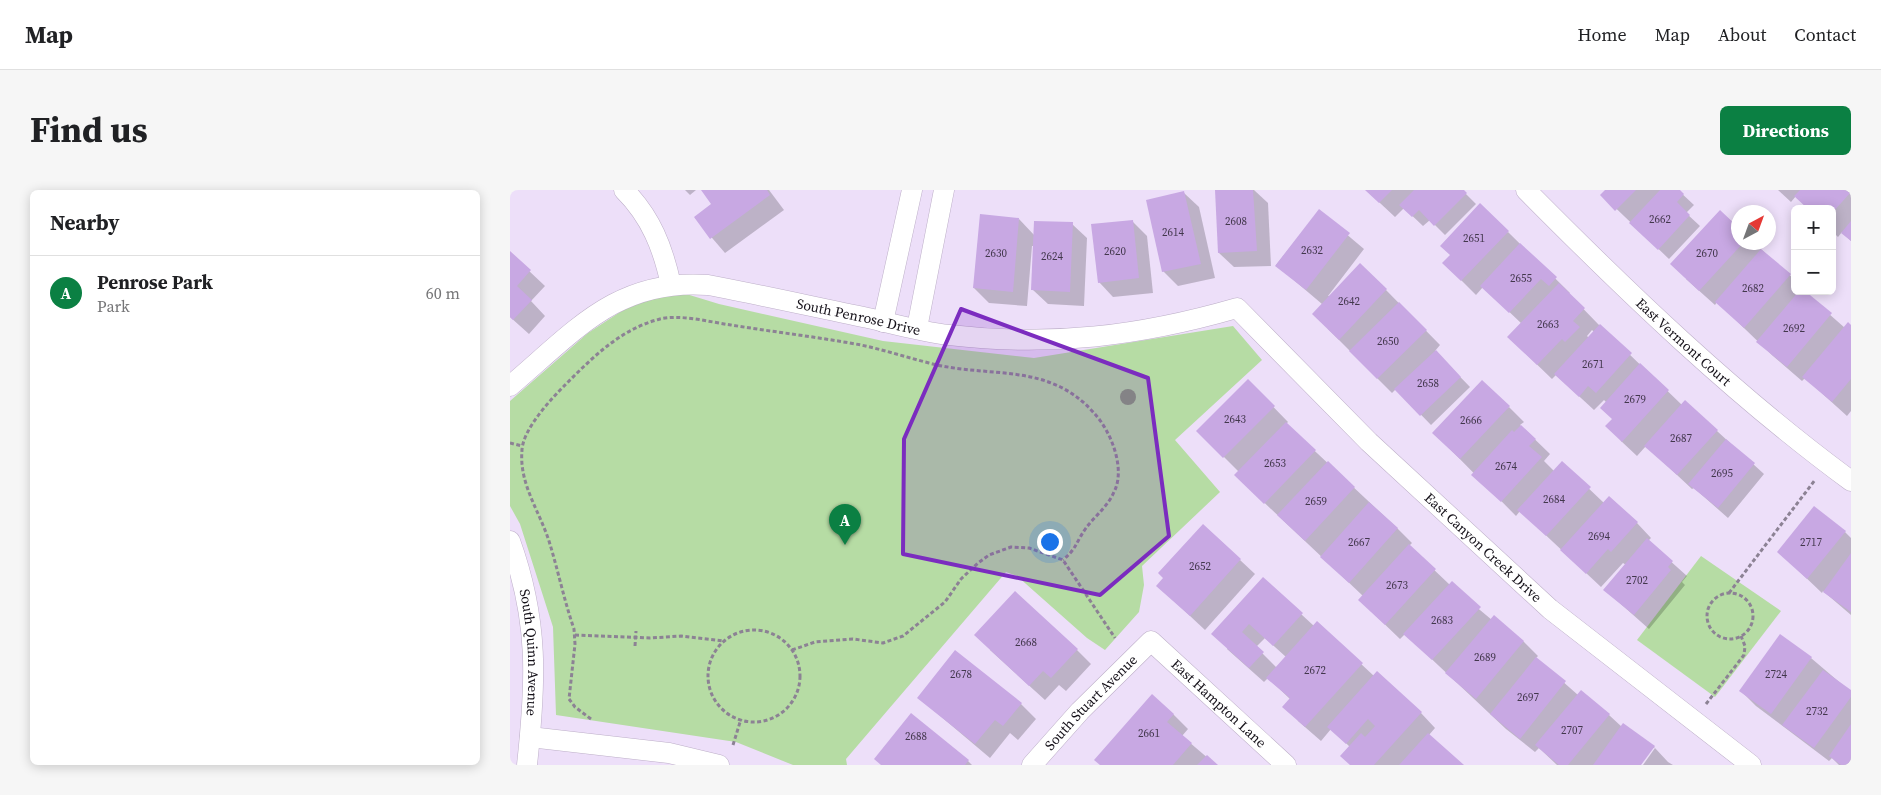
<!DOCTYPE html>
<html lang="en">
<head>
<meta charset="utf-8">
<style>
	body { margin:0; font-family:"Source Serif 4",serif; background:#f6f6f6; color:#202124 }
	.controls { position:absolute; right:15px; top:15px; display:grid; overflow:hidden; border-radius:8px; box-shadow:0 2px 12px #0003 }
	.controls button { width:45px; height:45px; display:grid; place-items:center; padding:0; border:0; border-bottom:1px solid #e0e0e0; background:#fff; color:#202124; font:25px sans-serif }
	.compass { position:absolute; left:1221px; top:15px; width:45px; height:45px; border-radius:50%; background:#fff; box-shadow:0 2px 12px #0003; rotate:41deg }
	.you { position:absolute; left:539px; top:351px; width:18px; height:18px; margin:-12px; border:4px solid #fff; border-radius:50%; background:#1a73e8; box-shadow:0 0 0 8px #1a73e833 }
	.badge { display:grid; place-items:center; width:32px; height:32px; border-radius:50%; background:#0b8043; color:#fff; font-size:16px; font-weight:700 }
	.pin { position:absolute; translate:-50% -41px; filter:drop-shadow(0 1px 2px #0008) }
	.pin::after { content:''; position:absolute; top:26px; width:18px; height:15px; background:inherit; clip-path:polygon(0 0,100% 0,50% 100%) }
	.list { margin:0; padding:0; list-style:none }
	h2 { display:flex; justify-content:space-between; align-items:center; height:65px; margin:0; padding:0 20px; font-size:21px }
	h2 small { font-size:16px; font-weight:400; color:#757577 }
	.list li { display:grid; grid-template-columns:32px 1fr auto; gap:15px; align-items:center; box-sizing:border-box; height:75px; padding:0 20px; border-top:1px solid #e0e0e0 }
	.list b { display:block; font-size:19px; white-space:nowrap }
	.list p { margin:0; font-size:16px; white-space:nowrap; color:#757577 }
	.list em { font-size:16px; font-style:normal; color:#757577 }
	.map { position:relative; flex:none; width:1341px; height:575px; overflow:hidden; border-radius:8px }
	header { display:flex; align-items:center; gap:30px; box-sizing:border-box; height:70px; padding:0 25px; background:#fff; border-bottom:1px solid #e0e0e0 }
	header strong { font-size:24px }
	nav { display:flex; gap:28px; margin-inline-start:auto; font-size:18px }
	.intro { display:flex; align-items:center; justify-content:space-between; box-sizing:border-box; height:120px; padding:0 30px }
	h1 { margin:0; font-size:35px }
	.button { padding:12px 22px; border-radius:8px; background:#0b8043; color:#fff; font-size:18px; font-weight:700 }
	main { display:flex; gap:30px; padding:0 30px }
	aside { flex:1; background:#fff; border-radius:8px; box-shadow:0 2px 12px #0003 }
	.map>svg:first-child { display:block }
	.green { fill:#b6dca4 }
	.shadow { fill:#0003; fill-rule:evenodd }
	.building { fill:#c8a8e3 }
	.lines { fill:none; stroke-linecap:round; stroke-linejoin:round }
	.street-casing { stroke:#bdafc8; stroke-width:21 }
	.path { stroke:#8c8294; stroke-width:3; stroke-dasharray:4 2.5; stroke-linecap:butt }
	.street { stroke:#fff; stroke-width:20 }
	.tree { fill:#869978 }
	.marked { fill:#7b2cbf; fill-opacity:0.2; stroke:#7b2cbf; stroke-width:4; stroke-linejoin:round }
	.labels { text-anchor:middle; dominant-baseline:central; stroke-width:4; stroke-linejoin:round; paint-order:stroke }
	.number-label { font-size:11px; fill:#42374c }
	.street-label { font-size:14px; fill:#151119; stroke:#eddff9 }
</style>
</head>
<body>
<header>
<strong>Map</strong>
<nav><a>Home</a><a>Map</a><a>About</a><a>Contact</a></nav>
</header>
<div class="intro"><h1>Find us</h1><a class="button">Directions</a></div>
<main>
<aside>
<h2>Nearby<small></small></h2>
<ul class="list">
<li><span class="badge">A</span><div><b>Penrose Park</b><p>Park</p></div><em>60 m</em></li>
</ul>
</aside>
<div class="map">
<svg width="1341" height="575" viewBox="0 0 1341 575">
	<rect width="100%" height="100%" fill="#eddff9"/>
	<g class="green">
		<polygon points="150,96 209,114 373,151 524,168 723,136 752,170 665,250 710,302 632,376 634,395 629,422 595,460 577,448 507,386 496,382 336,569 337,575 283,575 226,552 46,525 43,437 10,334 0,316 0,211 78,143"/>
		<polygon points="1191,366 1271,421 1205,507 1127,450"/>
	</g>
	<g class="shadow">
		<polygon points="175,0 186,0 180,5"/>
		<polygon points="192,0 259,0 274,20 215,63 185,28 203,14"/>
		<polygon points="706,0 744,0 758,13 761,76 724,77 709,63"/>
		<polygon points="856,0 952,0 966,14 935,45 920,30 913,36 894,18 885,27"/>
		<polygon points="1097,0 1168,0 1184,15 1176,23 1190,36 1159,69 1092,5"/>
		<polygon points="1268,0 1341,0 1341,51 1332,42 1328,47 1322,41 1322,19 1286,6 1281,12"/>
		<polygon points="674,3 689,17 705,88 668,96 653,81"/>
		<polygon points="809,21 854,59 818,106 876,100 930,155 925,161 960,197 921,235 886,199 882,203 818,139 812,114 766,75"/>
		<polygon points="1210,21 1228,38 1228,52 1243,52 1285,90 1285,101 1293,101 1335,138 1341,136 1341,221 1337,226 1295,188 1292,191 1263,166 1207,112 1205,115 1176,89"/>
		<polygon points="509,29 525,46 562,34 577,48 574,116 538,114 523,100 525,56 522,56 517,116 479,113 464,98"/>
		<polygon points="622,31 637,46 643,103 603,107 589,92"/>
		<path d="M998,42L1060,103L1059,104L1088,134L1172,215L1207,241L1254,284L1218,328L1184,298L1182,299L1136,256L1127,266L1111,251L1096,212L1094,210L1084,220L1046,185L1042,189L1014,162L1012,134L973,97L966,105L934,73ZM1082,140L1084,142L1079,148L1077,146Z"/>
		<polygon points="0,63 35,96 21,111 35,126 19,144 0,127"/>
		<polygon points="738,191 778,232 776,234 887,338 902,353 899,356 940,395 982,430 984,427 1014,452 1028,466 1026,468 1068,505 1099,525 1112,537 1114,535 1145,558 1142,558 1130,575 1047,575 1029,558 1025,562 996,539 895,444 890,449 864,424 853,406 741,300 729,282 688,241"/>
		<polygon points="999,217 1014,232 1010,235 1040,264 1034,271 1044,281 1052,273 1094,313 1127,333 1141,348 1138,351 1177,386 1172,392 1175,395 1139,439 1095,400 1116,375 1113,373 1091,397 1010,321 1006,326 939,258"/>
		<polygon points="1335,342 1341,348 1341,425 1313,401 1312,403 1269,362"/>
		<polygon points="730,370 745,384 695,440 648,396"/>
		<path d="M753,389L804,436L807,433L864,486L911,523L925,538L919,545L953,575H841L840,557L821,539L811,551L788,531L780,509L758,488L754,492L717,459ZM755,448L776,467L767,478L746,457Z"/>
		<polygon points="480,460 567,460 581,474 556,501 549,495 535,510"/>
		<polygon points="446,462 511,514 526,529 508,550 500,543 480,568 409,508"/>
		<polygon points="1301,468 1341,502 1341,575 1329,575 1322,568 1319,571 1246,516 1231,501"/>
		<polygon points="663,524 678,539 672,546 706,575 591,575"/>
		<polygon points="401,525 458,571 462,575 372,575"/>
		<polygon points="1145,558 1158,572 1163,575 1133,575"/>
	</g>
	<g class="building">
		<polygon points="191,0 257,0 260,5 200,49 184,27 201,14"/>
		<polygon points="705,0 743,0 747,61 708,63"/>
		<polygon points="855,0 882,0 869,13"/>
		<polygon points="904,0 954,0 957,3 924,36 909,20 902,27 889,15"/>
		<polygon points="1095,0 1126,0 1105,21 1090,5"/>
		<polygon points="1150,0 1170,0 1174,4 1167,12 1180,25 1148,60 1119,33"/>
		<polygon points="1290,0 1341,0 1341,2 1322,23 1322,19 1298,19 1284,6"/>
		<polygon points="674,1 691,74 652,82 636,10"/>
		<polygon points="970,13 999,41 951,91 932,73 940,65 930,56"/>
		<polygon points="809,19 840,43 796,100 765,76"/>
		<polygon points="1210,20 1228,37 1228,52 1234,52 1189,101 1160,74"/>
		<polygon points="470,24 509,28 503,102 463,98"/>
		<polygon points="623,30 629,88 588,93 581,34"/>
		<polygon points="524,31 563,32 560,102 521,100"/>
		<polygon points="1341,31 1341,51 1331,43"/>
		<polygon points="1010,53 1047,87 1039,96 1031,89 999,123 970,96"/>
		<polygon points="1251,59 1281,84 1234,138 1205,112"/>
		<polygon points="0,61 21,80 7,96 22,110 3,130 0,127"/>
		<polygon points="850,73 877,99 829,150 802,124"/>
		<polygon points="1049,93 1075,118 1063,131 1070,137 1055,152 1052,149 1027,175 997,147"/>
		<polygon points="1289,101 1295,101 1322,123 1277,177 1246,152"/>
		<polygon points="889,112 917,140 867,189 839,161"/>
		<polygon points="1338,132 1341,135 1341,189 1322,212 1292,187"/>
		<polygon points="1090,134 1122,163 1086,203 1078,196 1069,207 1044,184"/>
		<polygon points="926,160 951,187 910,226 884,199"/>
		<polygon points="1130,173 1159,200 1112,252 1095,236 1102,229 1090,218"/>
		<polygon points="738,189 765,216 713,268 686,241"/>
		<polygon points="972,190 1000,216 950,269 922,243"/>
		<polygon points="1175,210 1208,240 1167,285 1134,256"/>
		<polygon points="776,232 806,260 754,314 724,285"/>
		<polygon points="1011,235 1026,249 1019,256 1032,267 991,312 961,285 1002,240 1004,242"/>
		<polygon points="1216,249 1245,273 1208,318 1178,294"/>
		<polygon points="818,271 845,297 795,351 767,325"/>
		<polygon points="1052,271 1081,297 1036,346 1007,320"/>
		<polygon points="1099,306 1128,332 1101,362 1098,359 1076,384 1050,360"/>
		<polygon points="859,312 888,338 839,393 810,367"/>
		<polygon points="1304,316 1336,341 1297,389 1267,362"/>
		<polygon points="693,334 731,369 680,426 646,396 653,388 648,383"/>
		<polygon points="1137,348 1163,371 1158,377 1161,380 1124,425 1093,400"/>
		<polygon points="899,354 926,379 875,435 848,410"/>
		<polygon points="1341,363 1341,422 1313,402"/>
		<polygon points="753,387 793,423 763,456 739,434 732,442 754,462 739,478 701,444"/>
		<polygon points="942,391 971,417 922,470 893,444"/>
		<polygon points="505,401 568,459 541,488 533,481 519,496 464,445"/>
		<polygon points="984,425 1014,451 966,509 935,483"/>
		<polygon points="807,431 853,473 795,537 772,517 780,508 756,488"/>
		<polygon points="1270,444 1302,467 1261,524 1229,501"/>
		<polygon points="445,460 512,513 493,536 485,530 465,554 407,508"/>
		<polygon points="1026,467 1056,491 1010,549 980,524"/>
		<polygon points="1313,480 1341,500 1341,507 1304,558 1272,535"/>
		<polygon points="867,481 912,522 864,575 840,575 830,566 851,543 855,547 865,536 858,529 836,554 817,537"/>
		<polygon points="1071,500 1100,524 1058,575 1049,575 1025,555"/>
		<polygon points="642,504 664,524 657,532 682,553 663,575 590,575 584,570"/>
		<polygon points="401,523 459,570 455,575 371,575 364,569"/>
		<polygon points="1113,533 1145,556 1131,575 1083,575"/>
		<polygon points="1341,534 1341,575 1331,575 1319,566"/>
		<polygon points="918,543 954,575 889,575"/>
		<polygon points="697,565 708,575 687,575"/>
	</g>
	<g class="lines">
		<g class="street-casing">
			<g id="street">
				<path d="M114,0C141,27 153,58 161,95"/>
				<path id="s1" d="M1016,0C1117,102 1225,206 1341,291"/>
				<polyline points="373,132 402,0"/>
				<polyline points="407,138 434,0"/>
				<path id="s2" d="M0,196C64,142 107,88 198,95C251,105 304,117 358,128C384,134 412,142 439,145C540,157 630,146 727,118L859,252L1040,419L1241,575"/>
				<path id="s3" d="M0,351C29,431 26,492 17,575"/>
				<polyline points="20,547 159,563 209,575"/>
				<path id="s4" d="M522,575L570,521L641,451L776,575"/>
			</g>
		</g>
		<g class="path">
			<polyline points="0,253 12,256"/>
			<polyline points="1219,403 1305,290"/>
			<circle cx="1220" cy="426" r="23"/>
			<circle cx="244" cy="486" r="46"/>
			<polyline points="65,445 140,448 171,446 213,451"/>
			<polyline points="125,456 126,441"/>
			<polyline points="282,460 305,452 343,449 373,453 393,446 435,412 451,389 468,373 479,365 501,357 519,358 553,370 605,448"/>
			<polyline points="1196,514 1234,465 1235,456 1231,446"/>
			<path d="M81,529L65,517L59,509L65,454L64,439C54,410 48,380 39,351C29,320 9,294 12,260C13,239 41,209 56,194C84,166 111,139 150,129C172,124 199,132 221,135C264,142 308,147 351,155C374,160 396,167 419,173C479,189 538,171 584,223C601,241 616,279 604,302C598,316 585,326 576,338C566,352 567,358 553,370"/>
			<polyline points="223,555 231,529"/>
		</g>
		<use href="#street" class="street"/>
	</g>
	<circle class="tree" cx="618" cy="207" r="8"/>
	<path class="marked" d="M451,119L638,188L659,346L590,405L393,364L394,249Z"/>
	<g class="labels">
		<g class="number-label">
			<text x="1150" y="29">2662</text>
			<text x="726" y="31">2608</text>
			<text x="663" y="42">2614</text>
			<text x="964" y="48">2651</text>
			<text x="802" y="60">2632</text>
			<text x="605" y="61">2620</text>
			<text x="486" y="63">2630</text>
			<text x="1197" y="63">2670</text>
			<text x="542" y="66">2624</text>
			<text x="1011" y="88">2655</text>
			<text x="1243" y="98">2682</text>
			<text x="839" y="111">2642</text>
			<text x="1038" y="134">2663</text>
			<text x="1284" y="138">2692</text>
			<text x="878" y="151">2650</text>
			<text x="1083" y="174">2671</text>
			<text x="918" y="193">2658</text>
			<text x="1125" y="209">2679</text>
			<text x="725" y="229">2643</text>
			<text x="961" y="230">2666</text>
			<text x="1171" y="248">2687</text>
			<text x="765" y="273">2653</text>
			<text x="996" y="276">2674</text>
			<text x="1212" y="283">2695</text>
			<text x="1044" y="309">2684</text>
			<text x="806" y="311">2659</text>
			<text x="1089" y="346">2694</text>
			<text x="849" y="352">2667</text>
			<text x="1301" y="352">2717</text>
			<text x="690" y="376">2652</text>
			<text x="1127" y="390">2702</text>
			<text x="887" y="395">2673</text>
			<text x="932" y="430">2683</text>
			<text x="516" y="452">2668</text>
			<text x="975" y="467">2689</text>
			<text x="805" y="480">2672</text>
			<text x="451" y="484">2678</text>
			<text x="1266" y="484">2724</text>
			<text x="1018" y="507">2697</text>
			<text x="1307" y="521">2732</text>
			<text x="1062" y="540">2707</text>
			<text x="639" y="543">2661</text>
			<text x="406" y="546">2688</text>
		</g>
		<g class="street-label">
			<text stroke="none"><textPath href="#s2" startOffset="384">South Penrose Drive</textPath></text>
			<text stroke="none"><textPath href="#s1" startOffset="219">East Vermont Court</textPath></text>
			<text stroke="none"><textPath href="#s2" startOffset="1111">East Canyon Creek Drive</textPath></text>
			<text stroke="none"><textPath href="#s3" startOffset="114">South Quinn Avenue</textPath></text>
			<text stroke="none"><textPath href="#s4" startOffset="86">South Stuart Avenue</textPath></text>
			<text stroke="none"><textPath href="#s4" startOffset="264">East Hampton Lane</textPath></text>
		</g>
	</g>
</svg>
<div class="controls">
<button>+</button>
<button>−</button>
</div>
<svg class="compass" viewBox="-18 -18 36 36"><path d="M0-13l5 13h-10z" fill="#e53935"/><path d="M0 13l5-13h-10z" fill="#757577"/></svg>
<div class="you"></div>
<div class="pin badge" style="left:335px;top:355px">A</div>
</div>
</main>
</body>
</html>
